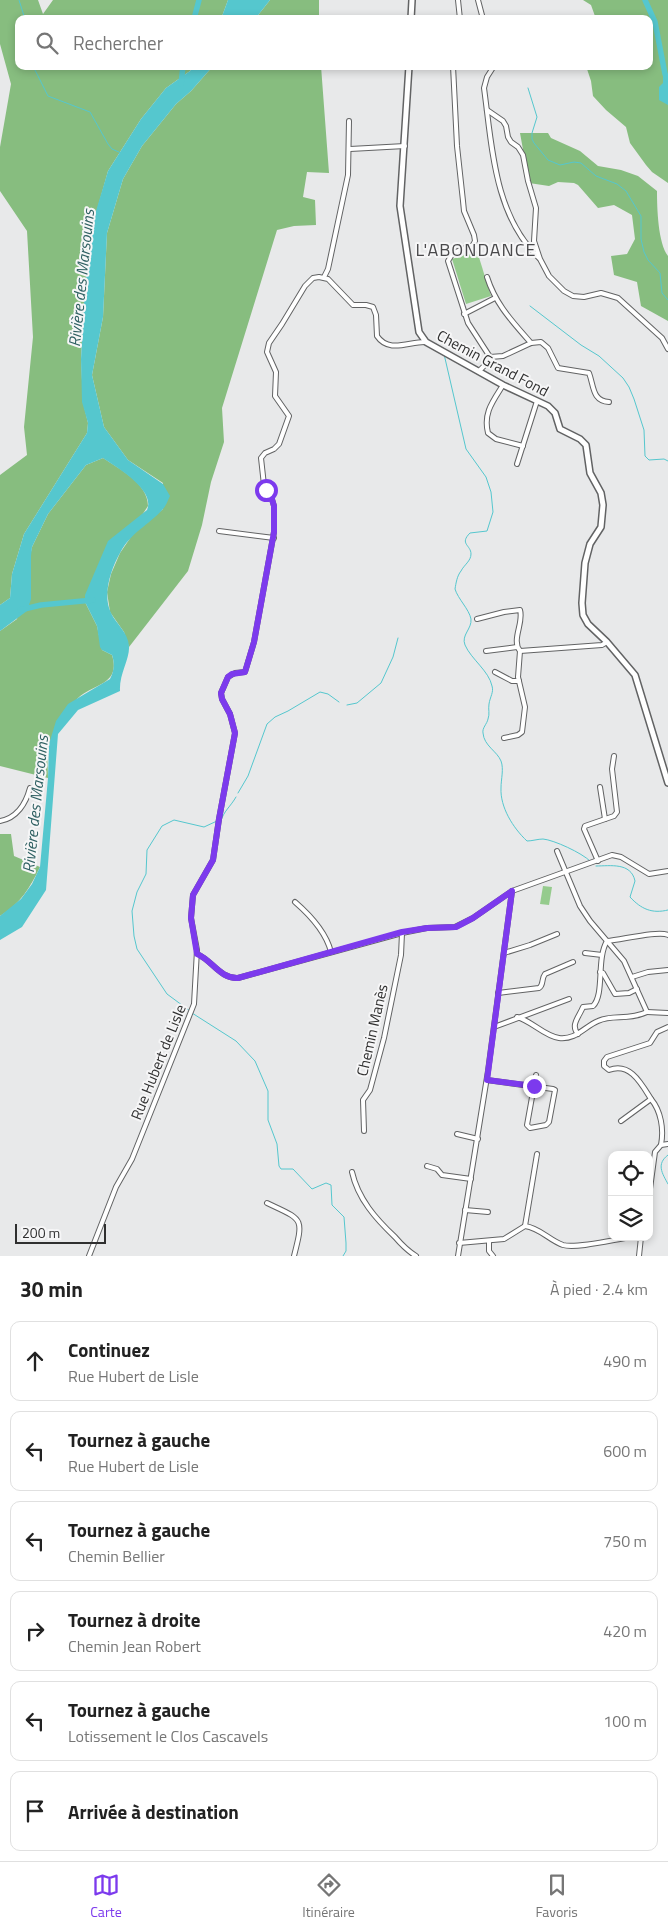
<!DOCTYPE html>
<html lang="fr">
<head>
<meta charset="utf-8">
<style>
	body { margin:0; font-family:"Titillium Web",sans-serif; background:#f6f6f6; color:#222 }
	.controls { position:absolute; right:15px; bottom:15px; display:grid; overflow:hidden; border-radius:10px; box-shadow:0 2px 8px #0003 }
	.controls button { width:45px; height:45px; display:grid; place-items:center; padding:0; border:0; border-bottom:1px solid #e0e0e0; background:#fff; color:#222; font:25px sans-serif }
	.scale { position:absolute; left:15px; bottom:12px; width:91px; box-sizing:border-box; padding-left:5px; border:2px solid #2f2f2f; border-top:0; font-size:14px; line-height:18px; white-space:nowrap; color:#2f2f2f; -webkit-text-stroke:4px #f6f6f7; paint-order:stroke }
	.stop { position:absolute; width:15px; height:15px; margin:-11px; border:4px solid #7c3aed; border-radius:50%; background:#fff }
	.stop.end { background:#7c3aed; border-color:#fff; box-shadow:0 1px 5px #0008 }
	.list { margin:0; padding:0; list-style:none }
	h2 { display:flex; justify-content:space-between; align-items:center; height:65px; margin:0; padding:0 20px; font-size:21px }
	h2 small { font-size:16px; font-weight:400; color:#767676 }
	.list li { display:grid; grid-template-columns:32px 1fr auto; gap:15px; align-items:center; box-sizing:border-box; height:80px; margin:0 10px 10px; padding:0 10px; border:1px solid #e0e0e0; border-radius:10px }
	.list b { display:block; font-size:19px; white-space:nowrap }
	.list p { margin:0; font-size:16px; white-space:nowrap; color:#767676 }
	.list em { font-size:16px; font-style:normal; color:#767676 }
	.icon { flex:none; width:28px; height:28px; fill:none; stroke:currentColor; stroke-width:2; stroke-linecap:round; stroke-linejoin:round }
	.map { position:relative; flex:none; width:668px; height:1256px; overflow:hidden }
	.search { position:absolute; background:#fff; box-shadow:0 2px 8px #0003; left:15px; right:15px; top:15px; height:55px; display:flex; align-items:center; gap:12px; box-sizing:border-box; padding:0 18px; border-radius:10px; color:#767676; font-size:19px }
	.sheet { height:605px; background:#fff }
	nav { display:flex; justify-content:space-around; align-items:center; box-sizing:border-box; height:70px; border-top:1px solid #e0e0e0; background:#fff; font-size:14px; color:#767676 }
	nav a { display:grid; justify-items:center; gap:2px }
	nav .on { color:#7c3aed }
	.map>svg:first-child { display:block }
	.green { fill:#95cb8d }
	.forest { fill:#87bd7f }
	.water { fill:#55c7ce }
	.lines { fill:none; stroke-linecap:round; stroke-linejoin:round }
	.stream { stroke:#55c7ce; stroke-width:1 }
	.river { stroke:#55c7ce; stroke-width:5.5 }
	.street-casing { stroke:#626364; stroke-width:6 }
	.secondary-casing { stroke:#626364; stroke-width:8 }
	.street { stroke:#fff; stroke-width:4 }
	.secondary { stroke:#fff; stroke-width:5 }
	.route { stroke:#7c3aed; stroke-width:6 }
	.labels { text-anchor:middle; dominant-baseline:central; stroke-width:4; stroke-linejoin:round; paint-order:stroke }
	.street-label { font-size:15px; fill:#2f2f2f; stroke:#f6f6f7 }
	.water-label { font-size:16px; font-style:italic; fill:#306163; stroke:#f6f6f7 }
	.quarter-label { font-size:18px; letter-spacing:1px; fill:#4a4a4c; stroke:#f6f6f7 }
</style>
</head>
<body>
<div class="map">
<svg width="668" height="1256" viewBox="0 0 668 1256">
	<rect width="100%" height="100%" fill="#e8e9ea"/>
	<g class="green">
		<polygon points="477,251 491,296 466,304 452,259"/>
		<polygon points="543,886 552,887 549,905 540,904"/>
	</g>
	<g class="forest">
		<polygon points="0,0 38,0 43,14 53,0 228,0 221,19 19,19 19,66 194,66 190,71 166,88 141,119 108,171 90,235 84,302 81,359 83,402 88,423 87,433 24,534 12,574 10,598 0,605 0,475 27,455 24,427 33,337 27,231 0,191 0,147 11,84 0,44"/>
		<polygon points="270,0 319,0 319,19 255,19"/>
		<polygon points="583,0 668,0 668,183 652,172 646,165 630,143 626,127 606,110 593,96 591,81 586,66 649,66 649,19 596,19 591,5"/>
		<polygon points="213,66 321,66 329,173 307,172 303,197 315,200 316,225 294,226 277,230 222,408 224,442 211,482 202,525 188,571 129,647 124,632 110,612 107,592 111,574 120,553 133,534 163,509 163,483 128,460 104,427 92,375 103,317 107,233 123,179 142,146 176,104 191,91"/>
		<path d="M520,133H548L551,138L580,151L598,166L621,170L638,176L657,191C657,208 658,243 668,256V321L641,306L637,282L614,275L611,256L627,254L635,239L632,215L614,205L598,208L578,185L574,183L558,182L549,186L529,183Z"/>
		<path d="M103,458C119,469 148,483 148,506L85,602L97,626L102,650L112,655C121,685 94,683 78,698C73,702 51,737 49,744C46,753 48,768 48,778L0,766V631L17,619L32,547L48,514L86,465Z"/>
		<path d="M0,834H11L14,856L40,867C30,888 20,904 0,916Z"/>
	</g>
	<g class="water">
		<polygon points="228,0 270,0 255,19 221,19"/>
		<path d="M194,66H213L191,91L176,104L142,146L123,179L107,233L103,317L92,375L104,427L128,460L163,484L170,496C168,500 166,506 163,509C148,526 131,532 120,553C111,569 102,595 111,613C116,624 128,632 129,646C130,659 119,674 120,691L78,710L58,734L46,890L22,927L0,940V916L21,899L32,884L40,867L48,778L49,744L56,721L68,704L110,679C114,671 115,664 112,655L102,650L100,647L97,626L85,602V595L108,541L147,510C156,490 116,467 103,458L86,465L48,514L32,547L31,556V599L27,611L0,631V605L10,598L12,574L24,534L87,433L88,423L82,402L81,359L84,302L90,235L96,211L108,171L141,119L166,88L190,71Z"/>
		<polygon points="668,75 668,105 659,100 659,87 663,83 663,76"/>
	</g>
	<g class="lines">
		<g class="stream">
			<polyline points="19,0 25,19"/>
			<polyline points="33,66 48,96 90,112 108,144 112,149 121,153"/>
			<polyline points="528,88 537,117 532,133 532,139 534,143 548,160 560,165 574,162 581,163 596,176 617,184 626,191 641,216 641,239 644,252 648,260 660,273 662,293 668,300"/>
			<polyline points="530,306 581,345 599,356 623,378 629,387 634,399 644,430 645,456 649,460 664,459 668,461"/>
			<path d="M444,354L466,449L486,477L491,492L493,512L487,531L470,533C459,544 471,545 471,554C471,561 464,565 461,571C457,576 456,583 455,589C458,599 469,609 471,619C472,629 461,635 465,645C471,659 489,671 492,686C494,692 490,697 489,704C488,709 490,714 488,719C487,724 482,728 483,733C484,746 497,751 501,761C504,769 501,779 501,788C500,807 513,828 527,841C532,841 538,839 543,839C554,840 582,853 590,861"/>
			<polyline points="347,705 357,703 381,683 393,657 398,638"/>
			<polyline points="238,793 248,776 267,724 275,717 288,711 320,692 328,694 339,702"/>
			<path d="M221,821C223,812 231,806 236,797"/>
			<path d="M596,866C610,866 631,862 635,881L630,897C641,909 652,914 668,910"/>
			<polyline points="190,1011 167,994 137,949 134,936 132,911 137,892 146,874 147,850 162,826 174,820 204,827 217,821"/>
			<polyline points="192,1013 236,1041 255,1061 268,1091 268,1120 277,1144 279,1166 281,1169 293,1169 312,1189 326,1183 331,1185 332,1205 344,1217 346,1243 346,1251 343,1256"/>
			<path d="M668,1155C656,1164 662,1173 668,1184"/>
		</g>
		<g class="river">
			<polyline points="645,0 655,22 665,74 668,79"/>
			<polyline points="194,19 199,0"/>
			<polyline points="181,84 183,66"/>
			<polyline points="20,610 41,605 93,600"/>
		</g>
		<g class="street-casing">
			<g id="street">
				<polyline points="458,0 460,19"/>
				<polyline points="478,0 483,19"/>
				<polyline points="453,66 457,146 463,201 464,211 474,235 475,241 473,245 453,253 448,261 468,323 490,357 489,361 479,371"/>
				<path d="M494,66L487,77L484,88C492,146 494,215 539,258"/>
				<polyline points="487,110 503,121 506,126 508,137 511,142 518,147 523,155 528,181 536,208 534,241 540,259 549,276 564,291 573,296 584,297 601,293 618,298 662,338 668,349"/>
				<polyline points="350,149 405,146"/>
				<polyline points="474,244 479,251"/>
				<polyline points="324,277 328,269 348,175 349,121"/>
				<path d="M487,277C496,305 512,321 531,343"/>
				<polyline points="464,314 495,298"/>
				<path d="M490,357L503,356L531,343L541,342L548,348L558,368L589,373C594,386 592,401 609,402"/>
				<path d="M503,385C493,401 483,413 488,433L496,439L523,446"/>
				<polyline points="517,464 537,401"/>
				<polyline points="219,531 274,538"/>
				<path d="M477,619L504,612L520,610C524,623 511,640 520,651L602,645L607,642"/>
				<polyline points="486,651 517,647"/>
				<polyline points="495,672 512,681 519,681"/>
				<polyline points="504,738 518,735 522,732 525,707 518,677 520,651"/>
				<polyline points="600,787 605,819"/>
				<path d="M0,821C17,818 26,803 30,788"/>
				<polyline points="557,851 580,906 590,921 624,961 647,1012"/>
				<polyline points="598,861 584,829 585,826 614,816 617,812 612,769 614,756"/>
				<path d="M295,902C310,915 326,932 331,952"/>
				<polyline points="504,953 530,945 557,934"/>
				<polyline points="585,953 602,955"/>
				<path d="M197,954C212,960 220,979 238,978L402,933L427,928L455,927L473,918L512,891L612,855L621,857L649,874L668,871"/>
				<polyline points="600,972 603,973 615,994 629,993 637,989"/>
				<polyline points="632,977 648,972 668,970"/>
				<path d="M498,993L539,988C544,985 541,979 545,974L573,962"/>
				<polyline points="647,1012 668,1013"/>
				<path d="M517,1017C532,1021 544,1036 559,1038C576,1040 584,1027 598,1021C613,1014 628,1021 647,1012"/>
				<polyline points="494,1027 569,999"/>
				<path d="M578,1034C570,1025 579,1017 583,1007L593,1006C605,994 596,959 607,941C621,940 659,930 668,935"/>
				<polyline points="487,1080 553,1089 555,1090 549,1122 546,1125 530,1128 527,1125 536,1075"/>
				<path d="M651,1099C641,1083 630,1062 609,1070L604,1066V1061L607,1057L650,1043L657,1032L668,1027"/>
				<path d="M621,1121L651,1099C661,1111 664,1129 661,1145"/>
				<polyline points="364,1131 363,1100 370,1090 384,1038 401,955 402,933"/>
				<polyline points="457,1134 478,1139"/>
				<polyline points="427,1166 437,1169 442,1175 471,1179"/>
				<path d="M352,1172C358,1199 376,1219 395,1237C401,1244 408,1251 416,1256"/>
				<polyline points="649,1196 655,1152 661,1145 668,1144"/>
				<path d="M267,1203C303,1220 304,1217 294,1256"/>
				<polyline points="465,1210 488,1212"/>
				<polyline points="525,1226 537,1154"/>
				<polyline points="489,1241 489,1251 493,1256"/>
				<path d="M459,1243L504,1239L525,1226C540,1228 549,1240 563,1245C576,1249 616,1239 632,1237"/>
				<path d="M89,1256L116,1187L132,1159L194,1004L197,950L191,918L193,895L213,860L219,819L235,733L230,714L222,699L221,693L228,677L235,673L245,672L254,642L274,532V506L271,496L264,485L261,458L265,453L274,449L279,444L289,416L275,396L276,372L267,352L269,343L282,324L305,286L313,278L319,277L328,279L353,305H366L373,307L376,315L377,336C389,354 410,341 426,342"/>
				<polyline points="458,1256 488,1071 512,891"/>
				<polyline points="639,1256 641,1237"/>
			</g>
		</g>
		<g class="secondary-casing">
			<g id="secondary">
				<polyline points="411,19 412,0"/>
				<polyline points="409,66 400,206 419,332 426,342 503,385 548,406 555,413 560,429 580,439 586,445 590,473 601,493 603,505 601,527 590,544 585,563 582,603 583,615 588,624 607,642 635,675 668,783"/>
			</g>
		</g>
		<use href="#street" class="street"/>
		<use href="#secondary" class="secondary"/>
	</g>
	<g class="lines">
		<path class="route" d="M266,490L271,496L274,506V532L254,642L245,672L232,674L228,677L221,693L222,699L230,714L235,733L219,819L213,860L193,895L191,918L197,954C212,960 220,979 238,978L402,932L427,928L456,927L473,918L512,891L487,1080L534,1086"/>
	</g>
	<g class="labels">
		<g class="street-label">
			<text transform="translate(493 363) rotate(28)">Chemin Grand Fond</text>
			<text transform="translate(372 1030) rotate(-77)">Chemin Manès</text>
			<text transform="translate(158 1062) rotate(-68)">Rue Hubert de Lisle</text>
		</g>
		<g class="water-label">
			<text transform="translate(81 278) rotate(-84)">Rivière des Marsouins</text>
			<text transform="translate(35 804) rotate(-84)">Rivière des Marsouins</text>
		</g>
		<g class="quarter-label">
			<text x="476" y="249">L'ABONDANCE</text>
		</g>
	</g>
</svg>
<div class="controls">
<button><svg class="icon" aria-label="locate" viewBox="0 0 24 24"><circle cx="12" cy="12" r="6"/><path d="M12 2v4M12 18v4M2 12h4M18 12h4"/></svg></button>
<button><svg class="icon" aria-label="layers" viewBox="0 0 24 24"><path d="M12 4l9 5-9 5-9-5zM3 14l9 5 9-5"/></svg></button>
</div>
<div class="scale">200 m</div>
<div class="stop" style="left:266px;top:490px"></div>
<div class="stop end" style="left:534px;top:1086px"></div>
<div class="search"><svg class="icon" aria-label="search" viewBox="0 0 24 24"><circle cx="10" cy="10" r="6"/><path d="M15 15l6 6"/></svg>Rechercher</div>
</div>
<section class="sheet">
<h2>30 min<small>À pied · 2.4 km</small></h2>
<ul class="list">
<li><svg class="icon" aria-label="ahead" viewBox="0 0 24 24"><path d="M12 20V5M6 11l6-6 6 6"/></svg><div><b>Continuez</b><p>Rue Hubert de Lisle</p></div><em>490 m</em></li>
<li><svg class="icon" aria-label="left" viewBox="0 0 24 24"><path d="M17 20v-9H6M10 6l-5 5 5 5"/></svg><div><b>Tournez à gauche</b><p>Rue Hubert de Lisle</p></div><em>600 m</em></li>
<li><svg class="icon" aria-label="left" viewBox="0 0 24 24"><path d="M17 20v-9H6M10 6l-5 5 5 5"/></svg><div><b>Tournez à gauche</b><p>Chemin Bellier</p></div><em>750 m</em></li>
<li><svg class="icon" aria-label="right" viewBox="0 0 24 24"><path d="M7 20v-9h11M14 6l5 5-5 5"/></svg><div><b>Tournez à droite</b><p>Chemin Jean Robert</p></div><em>420 m</em></li>
<li><svg class="icon" aria-label="left" viewBox="0 0 24 24"><path d="M17 20v-9H6M10 6l-5 5 5 5"/></svg><div><b>Tournez à gauche</b><p>Lotissement le Clos Cascavels</p></div><em>100 m</em></li>
<li><svg class="icon" aria-label="arrive" viewBox="0 0 24 24"><path d="M6 21V4h12l-3 4 3 4H6"/></svg><div><b>Arrivée à destination</b></div></li>
</ul>
</section>
<nav>
<a class="on"><svg class="icon" aria-label="map" viewBox="0 0 24 24"><path d="M3 6l6-2 6 2 6-2v14l-6 2-6-2-6 2zM9 4v14M15 6v14"/></svg>Carte</a>
<a><svg class="icon" aria-label="directions" viewBox="0 0 24 24"><path d="M12 3l9 9-9 9-9-9zM9 14v-3h6M13 9l2 2-2 2"/></svg>Itinéraire</a>
<a><svg class="icon" aria-label="saved" viewBox="0 0 24 24"><path d="M7 4h10v16l-5-4-5 4z"/></svg>Favoris</a>
</nav>
</body>
</html>
